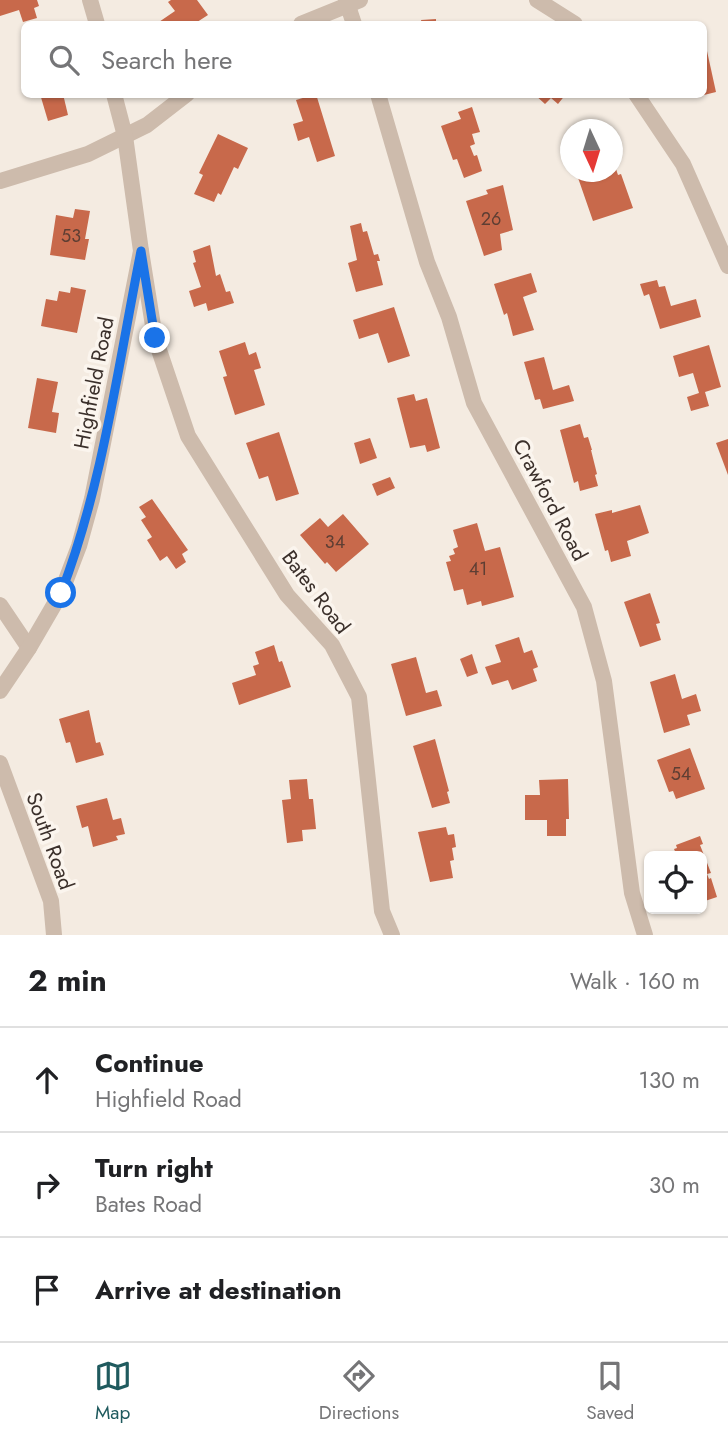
<!DOCTYPE html>
<html lang="en">
<head>
<meta charset="utf-8">
<style>
	body { margin:0; font-family:Jost,sans-serif; background:#f2f2f2; color:#202124 }
	.controls { position:absolute; right:21px; bottom:21px; display:grid; overflow:hidden; border-radius:10px; box-shadow:0 2px 5px #0004 }
	.controls button { width:63px; height:63px; display:grid; place-items:center; padding:0; border:0; border-bottom:2px solid #e0e0e0; background:#fff; color:#202124; font:35px sans-serif }
	.compass { position:absolute; left:560px; top:119px; width:63px; height:63px; border-radius:50%; background:#fff; box-shadow:0 2px 5px #0004; rotate:176deg }
	.stop { position:absolute; width:21px; height:21px; margin:-16px; border:5px solid #1a73e8; border-radius:50%; background:#fff }
	.stop.end { background:#1a73e8; border-color:#fff; box-shadow:0 2px 7px #0008 }
	.list { margin:0; padding:0; list-style:none }
	h2 { display:flex; justify-content:space-between; align-items:center; height:91px; margin:0; padding:0 28px; font-size:30px }
	h2 small { font-size:23px; font-weight:400; color:#757577 }
	.list li { display:grid; grid-template-columns:46px 1fr auto; gap:21px; align-items:center; box-sizing:border-box; height:105px; padding:0 28px; border-top:2px solid #e0e0e0 }
	.list b { display:block; font-size:26px; white-space:nowrap }
	.list p { margin:0; font-size:23px; white-space:nowrap; color:#757577 }
	.list em { font-size:23px; font-style:normal; color:#757577 }
	.icon { flex:none; width:38px; height:38px; fill:none; stroke:currentColor; stroke-width:2; stroke-linecap:round; stroke-linejoin:round }
	.map { position:relative; flex:none; width:728px; height:935px; overflow:hidden }
	.search { position:absolute; background:#fff; box-shadow:0 2px 5px #0004; left:21px; right:21px; top:21px; height:77px; display:flex; align-items:center; gap:18px; box-sizing:border-box; padding:0 24px; border-radius:10px; color:#757577; font-size:26px }
	.sheet { height:406px; background:#fff }
	nav { display:flex; justify-content:space-around; align-items:center; box-sizing:border-box; height:98px; border-top:2px solid #e0e0e0; background:#fff; font-size:19px; color:#757577 }
	nav a { display:grid; justify-items:center; gap:4px }
	nav .on { color:#1f5a5e }
	.map>svg:first-child { display:block }
	.building { fill:#c8694b }
	.lines { fill:none; stroke-linecap:round; stroke-linejoin:round }
	.minor { stroke:#cdbbac; stroke-width:16 }
	.route { stroke:#1a73e8; stroke-width:9 }
	.labels { text-anchor:middle; dominant-baseline:central; stroke-width:7; stroke-linejoin:round; paint-order:stroke }
	.number-label { font-size:18px; fill:#5e3e33 }
	.street-label { font-size:21px; fill:#3b302b; stroke:#fbf5ee }
</style>
</head>
<body>
<div class="map">
<svg width="728" height="935" viewBox="0 0 728 935">
	<rect width="100%" height="100%" fill="#f4ebe1"/>
	<g class="building">
		<polygon points="0,0 37,0 39,6 34,8 37,18 23,22 19,10 0,16"/>
		<polygon points="171,0 197,0 208,15 194,24 156,24 175,11 168,2"/>
		<polygon points="436,19 436,23 450,21 451,24 422,24 421,20"/>
		<polygon points="705,42 716,92 704,95 704,43"/>
		<polygon points="40,94 63,94 68,115 48,121"/>
		<polygon points="316,94 335,156 317,162 309,137 298,141 293,124 303,121 296,100"/>
		<polygon points="534,94 566,94 558,104 551,98 545,104"/>
		<polygon points="472,107 480,132 472,134 475,144 470,146 474,156 477,155 482,171 464,178 457,159 453,160 441,126 461,119 458,112"/>
		<polygon points="218,134 248,148 238,169 234,167 221,195 218,193 214,202 194,194 203,175 199,173"/>
		<polygon points="613,160 618,175 621,174 633,208 593,221 576,172 612,172"/>
		<polygon points="503,185 513,230 500,234 502,250 484,256 466,201 488,194 486,190"/>
		<polygon points="75,209 90,211 85,239 89,239 85,260 50,255 56,215 73,218"/>
		<polygon points="361,223 363,232 367,231 374,255 378,254 380,261 377,261 383,285 356,292 348,263 357,260 350,226"/>
		<polygon points="210,245 216,276 220,274 226,292 230,291 234,303 208,311 206,303 194,307 189,291 201,287 193,263 196,262 193,251"/>
		<polygon points="531,273 537,292 523,297 534,330 513,336 507,313 504,315 494,284"/>
		<polygon points="657,280 659,287 665,286 671,306 696,299 701,317 660,329 649,294 644,296 640,284"/>
		<polygon points="71,287 86,290 77,333 41,326 46,299 57,301 59,291 70,293"/>
		<polygon points="394,307 410,356 388,363 378,333 359,339 353,320"/>
		<polygon points="245,342 249,355 256,352 261,368 254,370 265,405 235,415 223,377 227,376 219,351"/>
		<polygon points="709,345 721,387 705,392 709,406 691,411 687,397 699,393 693,373 679,377 673,356"/>
		<polygon points="544,357 553,390 569,385 574,401 543,409 540,399 535,400 524,362"/>
		<polygon points="37,378 58,382 52,412 59,413 56,433 28,428"/>
		<polygon points="414,394 416,401 427,398 440,448 427,452 425,445 410,448 397,398"/>
		<polygon points="580,424 584,438 588,437 592,450 591,450 597,474 595,475 598,486 580,491 578,481 574,483 560,430"/>
		<polygon points="279,432 299,494 276,501 268,476 259,479 246,443"/>
		<polygon points="370,438 377,458 360,464 354,443"/>
		<polygon points="728,439 728,475 716,443"/>
		<polygon points="390,477 395,488 377,496 372,484"/>
		<polygon points="152,499 188,550 182,554 186,562 176,569 167,556 160,561 147,540 152,537 141,520 146,517 139,507"/>
		<polygon points="640,505 649,533 627,541 631,556 611,562 608,550 605,551 595,514 612,510 612,513"/>
		<polygon points="343,514 369,544 336,572 327,562 325,564 300,535 320,518 328,527"/>
		<polygon points="477,523 485,551 500,547 514,597 482,606 481,601 467,605 463,589 454,591 446,562 451,561 449,556 455,554 453,549 458,547 453,530"/>
		<polygon points="650,593 660,623 656,624 661,640 640,647 624,602"/>
		<polygon points="519,637 524,653 532,650 538,667 533,669 537,681 512,690 508,680 492,685 485,667 501,662 495,645"/>
		<polygon points="274,645 279,662 282,661 291,687 239,705 232,683 256,675 253,666 259,664 255,652"/>
		<polygon points="472,654 478,673 467,677 460,659"/>
		<polygon points="416,657 426,693 437,690 442,706 406,716 391,664"/>
		<polygon points="675,674 682,699 696,694 701,711 687,715 690,725 664,733 650,682"/>
		<polygon points="89,710 96,743 100,742 104,755 76,763 70,742 66,743 59,719"/>
		<polygon points="435,739 449,791 447,792 450,803 432,808 413,746"/>
		<polygon points="690,748 705,789 676,799 673,791 669,792 657,760"/>
		<polygon points="307,779 309,799 313,799 316,829 302,830 303,841 287,843 282,800 291,799 289,780"/>
		<polygon points="568,779 569,819 566,819 566,836 547,836 547,820 525,820 525,795 540,795 539,780"/>
		<polygon points="107,798 113,820 121,818 125,834 116,836 118,840 93,847 88,826 82,828 76,806"/>
		<polygon points="446,827 448,835 454,834 456,847 452,848 454,860 450,861 453,878 430,882 418,832"/>
		<polygon points="700,836 703,844 700,845 711,873 707,874 709,879 711,878 717,897 702,902 702,856 677,856 674,849 677,848 676,845"/>
	</g>
	<g class="lines">
		<g class="minor">
			<polyline points="90,0 97,24"/>
			<polyline points="346,0 354,24"/>
			<polyline points="537,0 575,24"/>
			<polyline points="301,24 360,0"/>
			<polyline points="378,94 427,262 449,317 474,403 584,607 604,681 632,893 645,935"/>
			<polyline points="636,94 683,164 728,266"/>
			<polyline points="0,181 88,154 147,125 187,94"/>
			<polyline points="141,251 155,338 188,436 287,595 332,645 359,697 382,911 392,935"/>
			<polyline points="0,605 29,648"/>
			<polyline points="0,691 29,648 61,593 79,546 92,499 141,251 125,136 114,94"/>
			<polyline points="0,763 51,901 54,935"/>
		</g>
	</g>
	<g class="lines">
		<path class="route" d="M61,593C103,484 118,366 141,251L155,338"/>
	</g>
	<g class="labels">
		<g class="number-label">
			<text x="491" y="219">26</text>
			<text x="71" y="236">53</text>
			<text x="335" y="542">34</text>
			<text x="478" y="569">41</text>
			<text x="681" y="774">54</text>
		</g>
		<g class="street-label">
			<text transform="translate(94 383) rotate(-79)">Highfield Road</text>
			<text transform="translate(550 500) rotate(62)">Crawford Road</text>
			<text transform="translate(316 592) rotate(53)">Bates Road</text>
			<text transform="translate(50 841) rotate(70)">South Road</text>
		</g>
	</g>
</svg>
<div class="controls">
<button><svg class="icon" aria-label="locate" viewBox="0 0 24 24"><circle cx="12" cy="12" r="6"/><path d="M12 2v4M12 18v4M2 12h4M18 12h4"/></svg></button>
</div>
<svg class="compass" viewBox="-18 -18 36 36"><path d="M0-13l5 13h-10z" fill="#e53935"/><path d="M0 13l5-13h-10z" fill="#757577"/></svg>
<div class="stop" style="left:61px;top:593px"></div>
<div class="stop end" style="left:155px;top:338px"></div>
<div class="search"><svg class="icon" aria-label="search" viewBox="0 0 24 24"><circle cx="10" cy="10" r="6"/><path d="M15 15l6 6"/></svg>Search here</div>
</div>
<section class="sheet">
<h2>2 min<small>Walk · 160 m</small></h2>
<ul class="list">
<li><svg class="icon" aria-label="ahead" viewBox="0 0 24 24"><path d="M12 20V5M6 11l6-6 6 6"/></svg><div><b>Continue</b><p>Highfield Road</p></div><em>130 m</em></li>
<li><svg class="icon" aria-label="right" viewBox="0 0 24 24"><path d="M7 20v-9h11M14 6l5 5-5 5"/></svg><div><b>Turn right</b><p>Bates Road</p></div><em>30 m</em></li>
<li><svg class="icon" aria-label="arrive" viewBox="0 0 24 24"><path d="M6 21V4h12l-3 4 3 4H6"/></svg><div><b>Arrive at destination</b></div></li>
</ul>
</section>
<nav>
<a class="on"><svg class="icon" aria-label="map" viewBox="0 0 24 24"><path d="M3 6l6-2 6 2 6-2v14l-6 2-6-2-6 2zM9 4v14M15 6v14"/></svg>Map</a>
<a><svg class="icon" aria-label="directions" viewBox="0 0 24 24"><path d="M12 3l9 9-9 9-9-9zM9 14v-3h6M13 9l2 2-2 2"/></svg>Directions</a>
<a><svg class="icon" aria-label="saved" viewBox="0 0 24 24"><path d="M7 4h10v16l-5-4-5 4z"/></svg>Saved</a>
</nav>
</body>
</html>
